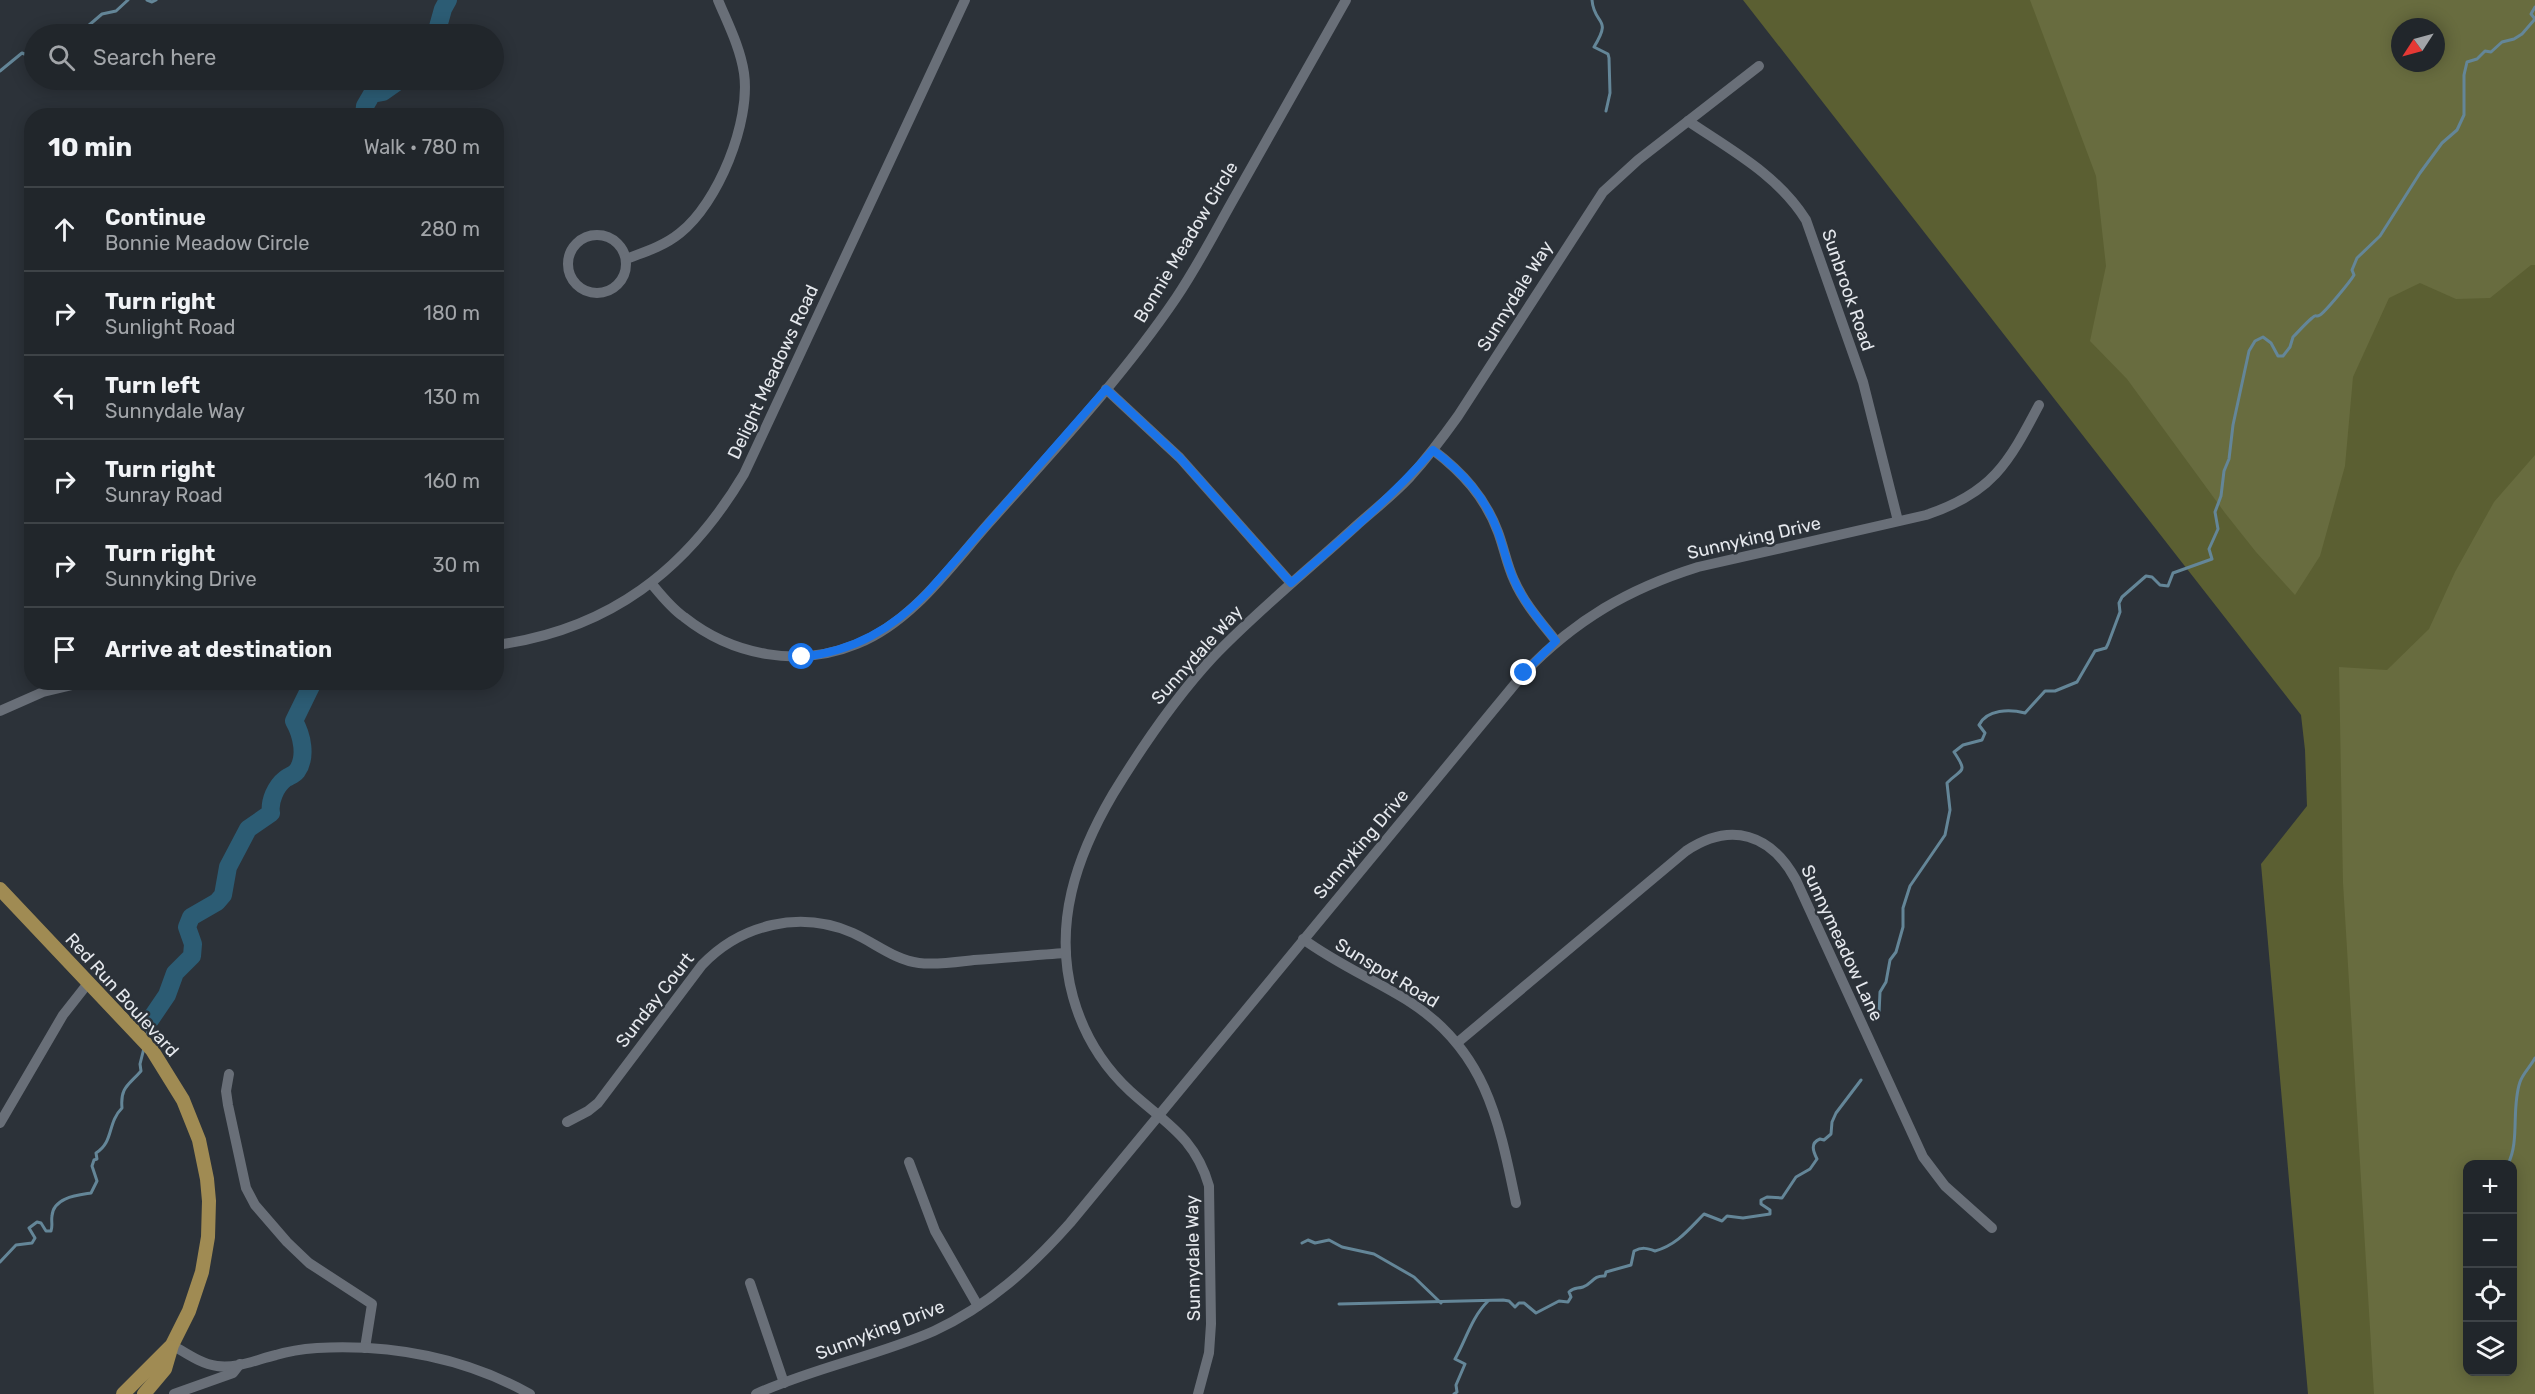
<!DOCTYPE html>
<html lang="en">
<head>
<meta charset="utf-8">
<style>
	body { margin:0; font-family:Rubik,sans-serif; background:#2d3237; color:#f1f3f6 }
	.controls { position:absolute; right:18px; bottom:18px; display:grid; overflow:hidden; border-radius:12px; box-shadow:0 3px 15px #0003 }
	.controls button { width:54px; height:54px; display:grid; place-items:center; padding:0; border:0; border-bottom:2px solid #3e4347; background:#21262b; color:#f1f3f6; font:30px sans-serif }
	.compass { position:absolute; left:2391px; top:18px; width:54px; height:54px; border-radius:50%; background:#21262b; box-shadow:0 3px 15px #0003; rotate:234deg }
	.stop { position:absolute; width:18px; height:18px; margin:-14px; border:4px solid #1a73e8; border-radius:50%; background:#fff }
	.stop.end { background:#1a73e8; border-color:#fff; box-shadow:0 2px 6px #0008 }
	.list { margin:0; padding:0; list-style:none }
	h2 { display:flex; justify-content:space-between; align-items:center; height:78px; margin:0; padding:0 24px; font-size:26px }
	h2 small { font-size:20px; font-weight:400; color:#a2a5a9 }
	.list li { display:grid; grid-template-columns:39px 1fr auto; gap:18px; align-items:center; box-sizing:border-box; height:84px; padding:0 24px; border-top:2px solid #3e4347 }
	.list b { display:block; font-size:22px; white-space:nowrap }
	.list p { margin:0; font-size:20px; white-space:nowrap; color:#a2a5a9 }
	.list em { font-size:20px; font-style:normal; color:#a2a5a9 }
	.icon { flex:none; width:33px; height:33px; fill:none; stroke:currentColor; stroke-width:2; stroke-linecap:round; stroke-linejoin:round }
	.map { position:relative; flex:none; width:2535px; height:1394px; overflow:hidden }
	.search { position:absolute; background:#21262b; box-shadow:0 3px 15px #0003; left:24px; top:24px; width:480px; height:66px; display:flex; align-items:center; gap:15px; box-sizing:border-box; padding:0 21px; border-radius:33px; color:#a2a5a9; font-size:22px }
	.panel { position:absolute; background:#21262b; box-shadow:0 3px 15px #0003; left:24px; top:108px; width:480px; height:582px; border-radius:24px }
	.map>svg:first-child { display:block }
	.green { fill:#5b5f32; fill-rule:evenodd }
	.forest { fill:#686c3f; fill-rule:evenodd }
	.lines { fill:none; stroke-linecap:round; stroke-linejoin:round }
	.stream { stroke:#648698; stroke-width:3 }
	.river { stroke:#2c5c74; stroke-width:18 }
	.minor { stroke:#696f78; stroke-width:10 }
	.major { stroke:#a08b53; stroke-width:14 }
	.route { stroke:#1a73e8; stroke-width:8 }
	.labels { text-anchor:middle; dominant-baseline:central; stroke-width:5; stroke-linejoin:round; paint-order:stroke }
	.street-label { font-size:18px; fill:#e5e8ed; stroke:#2c3239 }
</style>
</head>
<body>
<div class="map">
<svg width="2535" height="1394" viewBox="0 0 2535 1394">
	<rect width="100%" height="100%" fill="#2c3239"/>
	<path class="green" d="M1743,0H2535V1394H2308L2261,864L2307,806L2305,750L2301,715ZM2400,27H2436V63H2400ZM2468,1164H2512V1372H2468Z"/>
	<g class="forest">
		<path d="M2030,0H2535V265H2531L2490,298L2456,299L2420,283L2389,298L2353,377L2345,466L2320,556L2295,595L2256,552L2225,513L2127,379L2090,341L2106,266L2096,176ZM2400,27H2436V63H2400Z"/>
		<path d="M2535,455V1394H2374L2343,883L2339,667L2387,670L2429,629L2455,572L2494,502ZM2468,1164H2512V1372H2468Z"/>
	</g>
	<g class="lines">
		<g class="stream">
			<polyline points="147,0 152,2 156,0"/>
			<path d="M1592,0C1594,26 1613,16 1594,47L1608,54L1609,58L1610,93L1606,111"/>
			<polyline points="50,34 57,31 88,26 102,14 116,11 128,0"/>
			<polyline points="0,71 22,53 34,58"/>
			<path d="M1879,1014L1880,992L1886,982L1890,960L1896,952L1903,927V908L1910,886L1945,835L1950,810L1947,783C1961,768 1969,774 1954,752L1963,745L1982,740L1985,733L1979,725C1987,709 2010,709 2025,713L2045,691H2055L2077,682L2095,651L2106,648L2108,644L2120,612L2119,603L2122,597L2146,576L2152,577L2160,585L2168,586L2173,573L2212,559L2209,549L2218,529L2215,512L2221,496L2224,471L2229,459L2233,425L2249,351L2255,341L2263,337L2271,343L2278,356H2283L2290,347L2293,337C2299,331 2305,324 2312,318C2317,313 2315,318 2320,315C2325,312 2350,282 2354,275L2352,270L2357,258L2380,236L2420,173L2442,143L2457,130L2464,115V75L2467,62L2477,59L2485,51L2491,52L2502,42L2514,39L2522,34L2535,19L2531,14L2535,7"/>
			<polyline points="147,1036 150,1020"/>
			<path d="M2508,1164C2520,1141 2511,1108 2520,1082C2523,1073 2531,1066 2535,1058"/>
			<polyline points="1302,1243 1308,1240 1315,1243 1329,1240 1342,1247 1374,1254 1414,1277 1441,1303"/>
			<path d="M0,1262L16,1245L32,1243L35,1238L29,1228L37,1222L41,1223L46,1231H51C53,1225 51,1222 52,1216C53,1197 79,1195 91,1193L97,1181L92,1166L94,1160L97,1159L96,1153C114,1142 107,1123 122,1108C120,1087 129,1085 141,1071L140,1064L144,1048"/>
			<path d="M1339,1304L1503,1300L1509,1301L1515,1307L1519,1303H1524L1536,1313L1559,1301L1568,1302L1571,1297L1569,1292C1574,1287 1577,1289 1583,1287C1592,1284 1593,1275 1605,1276L1606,1272L1631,1265L1634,1251C1642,1247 1647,1248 1655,1251C1677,1245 1689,1229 1704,1214L1722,1221L1727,1216L1743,1218L1770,1214V1210L1761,1204V1200L1767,1197L1782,1198L1796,1177L1810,1169L1817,1159C1813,1151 1810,1143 1820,1139L1824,1140L1831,1134L1832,1122L1836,1113L1861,1080"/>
			<path d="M1454,1394L1457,1392L1456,1385L1465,1364L1455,1359C1466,1340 1471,1318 1488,1301"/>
		</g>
		<g class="river">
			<polyline points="436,34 443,9 448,0"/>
			<polyline points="364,116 365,106 372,94 383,92 400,80"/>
			<path d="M150,1020L167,995L175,973L192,956L193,944L187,927L191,917L217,902L223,895L228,867L248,829L271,813C269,801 276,786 285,779C289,776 294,775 297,771C307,757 302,735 294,721L313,682"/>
		</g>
		<g class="minor">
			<path d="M1688,121C1731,150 1778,175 1806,220L1863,382L1898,521"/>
			<circle cx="597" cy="264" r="29"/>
			<path d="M626,259C645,252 664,246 680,233C718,203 751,122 744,73C740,47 728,24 718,0"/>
			<polyline points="1106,389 1180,458 1291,583"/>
			<path d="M1433,450C1462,472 1485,497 1498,532C1504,548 1507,565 1514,580C1524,603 1541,622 1556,641"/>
			<path d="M651,583C661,595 671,608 684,617C733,656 799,668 857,644C912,622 950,567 988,524C1053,451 1121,379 1176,298C1199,264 1217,228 1237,193C1273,129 1310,64 1346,0"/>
			<path d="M496,645C609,630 687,570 744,474L965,0"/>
			<polyline points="0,711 43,692 85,682"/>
			<path d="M1303,939C1337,964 1375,980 1410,1002C1486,1051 1499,1121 1516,1203"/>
			<path d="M1457,1043L1686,851C1731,821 1771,834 1796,880L1923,1157L1945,1186L1992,1228"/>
			<polyline points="229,1074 226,1091 228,1105 246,1188 255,1205 287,1242 309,1263 372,1304 365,1348"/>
			<path d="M567,1122L588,1111L598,1103L702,965C741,924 800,910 853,933C875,943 895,960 919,963C937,965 956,962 974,960C1005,958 1035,955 1066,953"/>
			<polyline points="0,1123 63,1015 89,982"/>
			<polyline points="909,1162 935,1231 978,1306"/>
			<polyline points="750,1283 784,1383"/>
			<path d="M172,1345C186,1353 201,1364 217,1366C237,1369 258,1359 276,1355C289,1351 303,1349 317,1348C391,1344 465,1358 530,1394"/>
			<polyline points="174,1394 233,1373 240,1364"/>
			<path d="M756,1394C813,1368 877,1356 934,1331C988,1306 1031,1267 1070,1223L1524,673C1575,620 1628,589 1698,567L1926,515C1992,493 2008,464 2039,405"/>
			<path d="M1198,1394L1209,1353L1211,1324L1209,1186C1195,1137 1165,1123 1130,1091C1103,1066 1083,1033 1073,997C1053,924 1076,857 1113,794C1143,745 1174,699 1213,657C1258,610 1308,570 1356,526C1374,510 1393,495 1410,477C1427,458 1443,437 1458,416L1603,192L1638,160L1759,66"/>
		</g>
		<g class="major">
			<polyline points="0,889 152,1050 183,1100 199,1140 207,1179 209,1201 208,1237 202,1272 189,1311 172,1345 165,1369 144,1394"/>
			<polyline points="123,1394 170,1347"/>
		</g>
	</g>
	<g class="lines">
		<path class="route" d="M802,657C854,651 892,629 928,592L1106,389L1180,458L1291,583C1340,541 1390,499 1433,450C1462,472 1485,496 1498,532C1504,548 1507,565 1514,580C1524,603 1541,622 1556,641L1524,673"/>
	</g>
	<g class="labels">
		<g class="street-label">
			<text transform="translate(1186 242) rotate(-59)">Bonnie Meadow Circle</text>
			<text transform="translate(1848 290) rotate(71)">Sunbrook Road</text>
			<text transform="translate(1515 296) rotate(-58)">Sunnydale Way</text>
			<text transform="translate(773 372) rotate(-65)">Delight Meadows Road</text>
			<text transform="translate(1754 538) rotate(-13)">Sunnyking Drive</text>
			<text transform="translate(1197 655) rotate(-48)">Sunnydale Way</text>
			<text transform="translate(1361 844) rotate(-50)">Sunnyking Drive</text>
			<text transform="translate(1842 943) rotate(65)">Sunnymeadow Lane</text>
			<text transform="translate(1387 973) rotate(31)">Sunspot Road</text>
			<text transform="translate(122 995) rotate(48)">Red Run Boulevard</text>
			<text transform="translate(655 1000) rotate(-52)">Sunday Court</text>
			<text transform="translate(1193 1258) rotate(-91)">Sunnydale Way</text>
			<text transform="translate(880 1330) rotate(-21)">Sunnyking Drive</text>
		</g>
	</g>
</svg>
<div class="controls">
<button>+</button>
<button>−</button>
<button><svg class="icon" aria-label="locate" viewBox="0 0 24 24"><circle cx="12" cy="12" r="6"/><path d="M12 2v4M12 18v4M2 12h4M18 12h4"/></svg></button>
<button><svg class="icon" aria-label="layers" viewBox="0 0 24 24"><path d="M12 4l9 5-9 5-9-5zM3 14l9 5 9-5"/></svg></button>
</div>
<svg class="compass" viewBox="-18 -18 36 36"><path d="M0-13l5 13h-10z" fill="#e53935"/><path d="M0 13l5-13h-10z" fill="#a2a5a9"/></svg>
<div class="stop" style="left:802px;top:657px"></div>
<div class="stop end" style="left:1524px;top:673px"></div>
<div class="search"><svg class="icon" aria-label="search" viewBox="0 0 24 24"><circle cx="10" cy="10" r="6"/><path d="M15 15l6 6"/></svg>Search here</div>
<section class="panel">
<h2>10 min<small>Walk · 780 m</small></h2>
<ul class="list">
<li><svg class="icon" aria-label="ahead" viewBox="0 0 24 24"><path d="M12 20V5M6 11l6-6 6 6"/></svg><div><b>Continue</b><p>Bonnie Meadow Circle</p></div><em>280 m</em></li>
<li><svg class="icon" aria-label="right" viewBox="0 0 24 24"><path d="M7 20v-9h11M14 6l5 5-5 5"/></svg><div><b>Turn right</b><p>Sunlight Road</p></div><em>180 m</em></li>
<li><svg class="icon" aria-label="left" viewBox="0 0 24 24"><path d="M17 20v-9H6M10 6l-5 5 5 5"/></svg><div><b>Turn left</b><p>Sunnydale Way</p></div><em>130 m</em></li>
<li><svg class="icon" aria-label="right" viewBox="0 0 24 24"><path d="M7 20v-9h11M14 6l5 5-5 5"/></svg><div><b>Turn right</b><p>Sunray Road</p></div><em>160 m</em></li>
<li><svg class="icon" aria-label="right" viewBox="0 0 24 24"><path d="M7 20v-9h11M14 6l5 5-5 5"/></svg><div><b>Turn right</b><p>Sunnyking Drive</p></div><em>30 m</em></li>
<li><svg class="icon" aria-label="arrive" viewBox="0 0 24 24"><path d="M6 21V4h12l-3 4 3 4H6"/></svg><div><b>Arrive at destination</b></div></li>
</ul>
</section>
</div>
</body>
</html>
